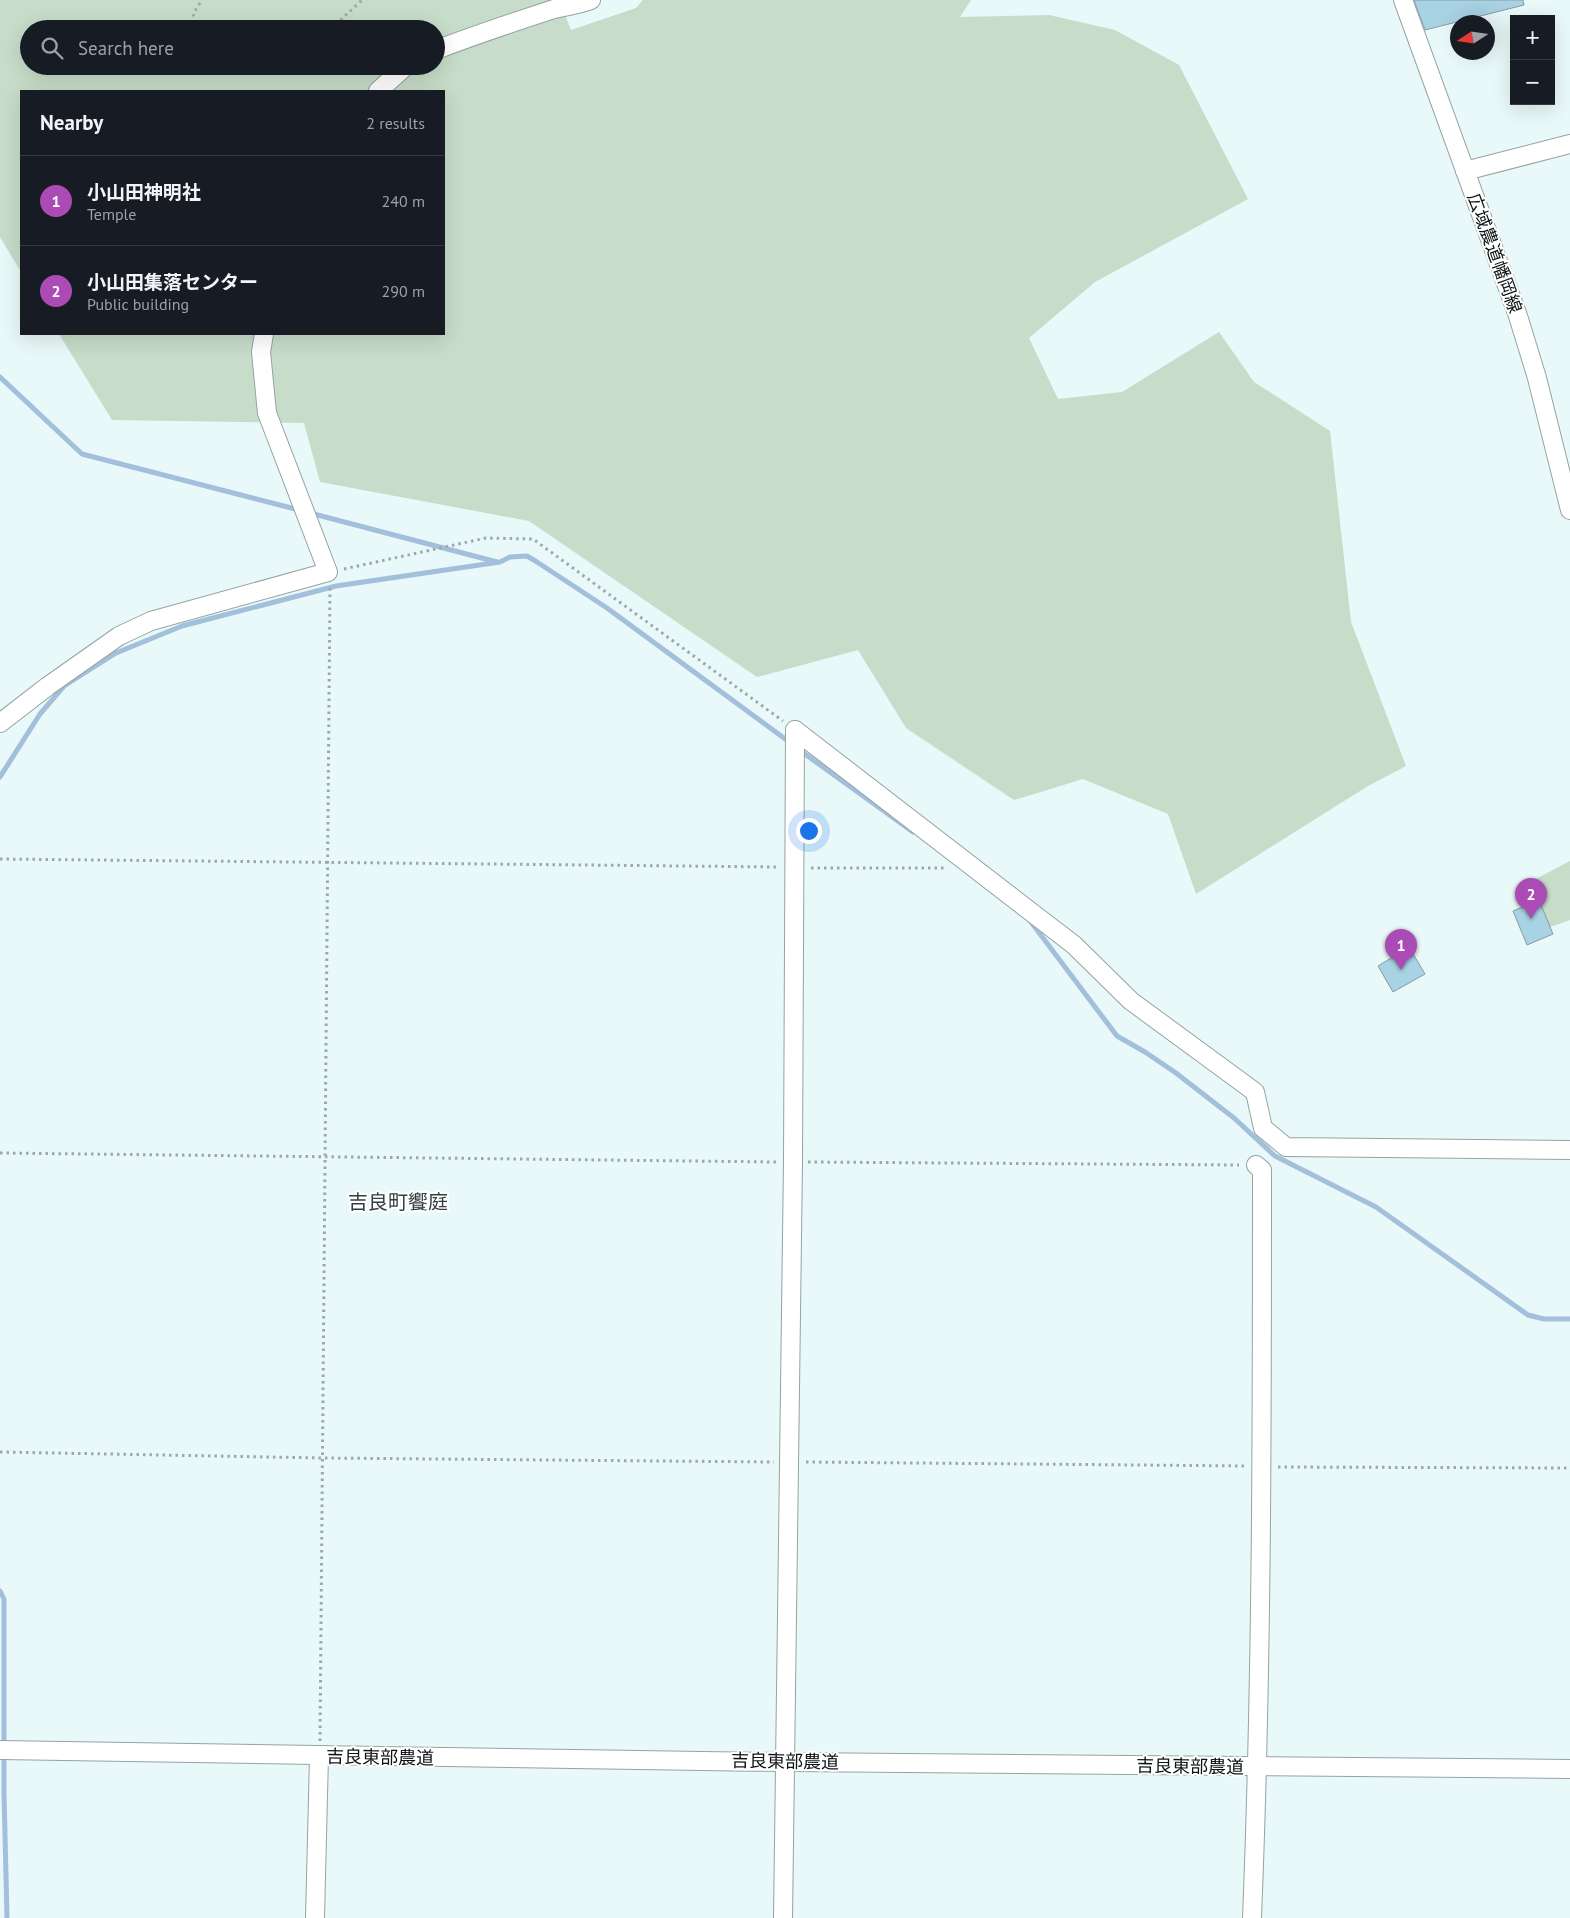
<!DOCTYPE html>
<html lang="en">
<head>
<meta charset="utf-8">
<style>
	body { margin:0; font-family:"PT Sans","Noto Sans JP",sans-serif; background:#242831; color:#f1f3f6 }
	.controls { position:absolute; right:15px; top:15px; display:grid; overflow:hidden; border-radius:0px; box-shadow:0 5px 20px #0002 }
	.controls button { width:45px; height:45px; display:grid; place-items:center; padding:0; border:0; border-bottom:1px solid #363941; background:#171b24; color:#f1f3f6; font:25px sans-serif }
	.compass { position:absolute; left:1450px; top:15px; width:45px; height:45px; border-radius:50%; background:#171b24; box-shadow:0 5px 20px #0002; rotate:258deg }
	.you { position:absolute; left:808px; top:830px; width:18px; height:18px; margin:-12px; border:4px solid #fff; border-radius:50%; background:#1a73e8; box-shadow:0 0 0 8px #1a73e833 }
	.badge { display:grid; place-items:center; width:32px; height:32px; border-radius:50%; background:#ab4cb6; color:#fff; font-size:16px; font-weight:700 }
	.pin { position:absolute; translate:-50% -41px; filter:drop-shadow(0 1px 2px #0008) }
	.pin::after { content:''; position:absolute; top:26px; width:18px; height:15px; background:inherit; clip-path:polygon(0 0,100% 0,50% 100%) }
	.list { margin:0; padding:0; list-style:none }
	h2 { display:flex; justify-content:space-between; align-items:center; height:65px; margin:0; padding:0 20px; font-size:21px }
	h2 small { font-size:16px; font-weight:400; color:#9ea1a6 }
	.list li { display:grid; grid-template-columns:32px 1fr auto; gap:15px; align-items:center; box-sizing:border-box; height:90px; padding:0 20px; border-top:1px solid #363941 }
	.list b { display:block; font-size:19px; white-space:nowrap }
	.list p { margin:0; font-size:16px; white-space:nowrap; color:#9ea1a6 }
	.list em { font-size:16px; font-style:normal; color:#9ea1a6 }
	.icon { flex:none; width:28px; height:28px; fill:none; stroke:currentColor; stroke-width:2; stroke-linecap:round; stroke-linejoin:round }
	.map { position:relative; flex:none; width:1570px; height:1918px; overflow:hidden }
	.search { position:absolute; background:#171b24; box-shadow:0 5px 20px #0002; left:20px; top:20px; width:425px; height:55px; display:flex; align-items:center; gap:12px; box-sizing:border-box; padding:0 18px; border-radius:28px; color:#9ea1a6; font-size:19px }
	.panel { position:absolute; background:#171b24; box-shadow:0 5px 20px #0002; left:20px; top:90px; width:425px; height:245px; border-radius:0px }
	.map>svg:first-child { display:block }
	.green { fill:#c7dcc9; fill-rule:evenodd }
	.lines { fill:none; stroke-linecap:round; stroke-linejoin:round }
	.stream { stroke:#a2bfdb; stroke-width:5 }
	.building { fill:#a8d3e4; stroke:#8d999e }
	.minor-casing { stroke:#95a3a3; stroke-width:20 }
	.path { stroke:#9da9a9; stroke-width:3; stroke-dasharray:2.5 4; stroke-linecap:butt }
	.minor { stroke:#fff; stroke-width:18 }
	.labels { text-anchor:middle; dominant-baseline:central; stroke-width:4; stroke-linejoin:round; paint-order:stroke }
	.street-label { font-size:18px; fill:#0e1313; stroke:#fff }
	.quarter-label { font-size:20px; fill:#333f3f; stroke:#fff }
</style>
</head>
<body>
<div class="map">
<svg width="1570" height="1918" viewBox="0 0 1570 1918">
	<rect width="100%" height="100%" fill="#e9f8f8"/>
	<g class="green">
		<path d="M0,0H559L571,30L636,8L643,0H971L960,17L1049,15L1115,30L1179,65L1248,199L1095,282L1029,338L1058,399L1122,392L1219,332L1254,382L1330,431L1351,622L1406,766L1368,786L1196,894L1168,814L1083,779L1014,800L906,728L858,650L757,677L529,521L320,482L304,423L112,420L59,334H444V91H21V272L0,237ZM29,29H436V66H29Z"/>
		<polygon points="1570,861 1570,920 1550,927 1532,881"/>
	</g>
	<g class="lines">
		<g class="stream">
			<polyline points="0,377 82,454 299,510"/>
			<polyline points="310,513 497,562"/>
			<polyline points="798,749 913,832"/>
			<polyline points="0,777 40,714 64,686 116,653 182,626 336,586 500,562 510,557 527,556 537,562 607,608 792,744"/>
			<polyline points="1031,922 1117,1036 1145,1052 1176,1073 1234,1118 1275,1156 1376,1207 1528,1315 1544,1319 1570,1319"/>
			<polyline points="0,1591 4,1599 4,1792 7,1918"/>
		</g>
	</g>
	<g class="building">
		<polygon points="1414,0 1523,0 1524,5 1425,30"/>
		<polygon points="1539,900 1553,934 1527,945 1513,911"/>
		<polygon points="1409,947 1425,974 1393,992 1378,966"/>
	</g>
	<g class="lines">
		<g class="minor-casing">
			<g id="minor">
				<polyline points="1403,0 1518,316 1537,378 1570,510"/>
				<path d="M436,50C475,35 514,22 554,9C566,6 579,5 591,0"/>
				<polyline points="378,91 406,66"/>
				<polyline points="1465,171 1570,144"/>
				<polyline points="0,723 48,686 119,636 151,621 328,572 267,413 261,352 264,334"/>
				<polyline points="795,730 1074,945 1131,1001 1255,1092 1263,1128 1286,1147 1570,1150"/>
				<path d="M0,1750C523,1760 1047,1766 1570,1769"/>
				<polyline points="315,1918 319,1756"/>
				<polyline points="783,1918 793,1162 795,730"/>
				<path d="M1252,1918C1262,1669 1262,1420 1262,1170L1256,1165"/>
			</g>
		</g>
		<g class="path">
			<polyline points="197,29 193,14 202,0"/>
			<polyline points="331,29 362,0"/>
			<polyline points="344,569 486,538 533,539 783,721"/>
			<polyline points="0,859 779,867"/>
			<polyline points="811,868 947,868"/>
			<polyline points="0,1153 777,1162"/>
			<polyline points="808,1162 1239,1165"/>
			<polyline points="0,1452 322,1458 774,1462"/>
			<polyline points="806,1462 1247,1466"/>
			<polyline points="1278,1467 1570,1468"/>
			<polyline points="320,1741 330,587"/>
		</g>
		<use href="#minor" class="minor"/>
	</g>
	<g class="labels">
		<g class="street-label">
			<text transform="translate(1495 253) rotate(70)">広域農道幡岡線</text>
			<text transform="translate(380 1757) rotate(1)">吉良東部農道</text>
			<text transform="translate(785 1761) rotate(1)">吉良東部農道</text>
			<text transform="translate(1190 1766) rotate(1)">吉良東部農道</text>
		</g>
		<g class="quarter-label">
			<text x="398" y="1202">吉良町饗庭</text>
		</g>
	</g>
</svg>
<div class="controls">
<button>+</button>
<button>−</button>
</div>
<svg class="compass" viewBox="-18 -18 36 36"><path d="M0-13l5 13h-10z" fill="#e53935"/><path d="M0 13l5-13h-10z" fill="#9ea1a6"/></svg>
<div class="you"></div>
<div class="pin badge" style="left:1401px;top:970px">1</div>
<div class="pin badge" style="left:1531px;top:919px">2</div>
<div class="search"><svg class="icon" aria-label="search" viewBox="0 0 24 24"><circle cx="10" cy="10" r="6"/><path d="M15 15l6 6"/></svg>Search here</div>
<section class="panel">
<h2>Nearby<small>2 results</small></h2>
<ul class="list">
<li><span class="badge">1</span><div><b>小山田神明社</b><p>Temple</p></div><em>240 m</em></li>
<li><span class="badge">2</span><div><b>小山田集落センター</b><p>Public building</p></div><em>290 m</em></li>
</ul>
</section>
</div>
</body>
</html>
